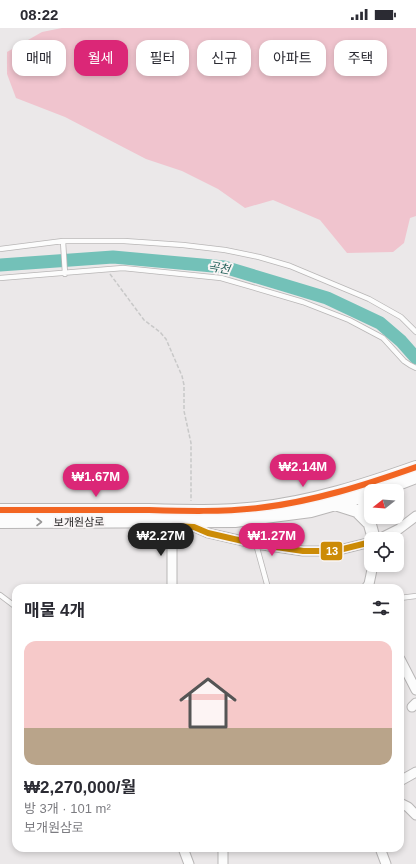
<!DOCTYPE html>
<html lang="ko">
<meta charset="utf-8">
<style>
body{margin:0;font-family:Helvetica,"Noto Sans KR",sans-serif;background:#f2f2f3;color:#2b2b33;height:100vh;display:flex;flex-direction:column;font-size:15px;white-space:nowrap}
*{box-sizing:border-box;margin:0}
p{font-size:13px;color:#7c7c81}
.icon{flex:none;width:22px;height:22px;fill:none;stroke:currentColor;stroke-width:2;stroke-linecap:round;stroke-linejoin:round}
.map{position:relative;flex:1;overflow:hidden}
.side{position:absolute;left:12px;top:556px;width:392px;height:268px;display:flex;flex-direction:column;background:#fff;border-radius:12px;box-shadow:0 2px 6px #0003}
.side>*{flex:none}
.banner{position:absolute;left:12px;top:12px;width:392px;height:36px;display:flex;gap:8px}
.needle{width:26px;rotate:253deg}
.controls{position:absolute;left:364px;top:456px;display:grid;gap:8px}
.controls a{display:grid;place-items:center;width:40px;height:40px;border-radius:8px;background:#fff;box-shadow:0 2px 6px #0003;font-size:20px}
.price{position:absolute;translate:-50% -34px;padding:0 9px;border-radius:14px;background:#db2777;color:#fff;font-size:13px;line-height:26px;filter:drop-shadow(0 1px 2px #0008)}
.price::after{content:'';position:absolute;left:50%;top:24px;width:12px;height:9px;margin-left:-6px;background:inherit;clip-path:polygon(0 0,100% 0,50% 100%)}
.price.current{background:#222;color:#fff}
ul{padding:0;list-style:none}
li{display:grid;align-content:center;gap:8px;height:212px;padding:0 12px}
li+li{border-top:1px solid #e1e1e2}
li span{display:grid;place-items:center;height:124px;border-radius:12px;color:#555}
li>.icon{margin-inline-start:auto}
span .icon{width:72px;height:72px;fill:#fffc;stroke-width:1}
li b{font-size:17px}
h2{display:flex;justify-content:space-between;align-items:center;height:48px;padding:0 12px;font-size:17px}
.tag{padding:0 14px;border-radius:12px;background:#fff;box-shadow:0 2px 6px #0003;font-size:14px;line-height:36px}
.tag.current{background:#db2777;color:#fff}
.status{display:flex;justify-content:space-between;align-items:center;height:28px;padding:0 20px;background:#fff;direction:ltr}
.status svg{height:11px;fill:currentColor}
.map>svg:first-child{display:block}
.green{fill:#f0c4ce}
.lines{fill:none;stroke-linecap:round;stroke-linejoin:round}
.river{stroke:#73c1b8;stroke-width:13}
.service-casing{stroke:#b8b6b6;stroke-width:6}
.minor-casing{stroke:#b8b6b6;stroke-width:11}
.secondary-casing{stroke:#b8b6b6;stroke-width:14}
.path{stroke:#c8c8c8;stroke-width:1.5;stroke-dasharray:4 2;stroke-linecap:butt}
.service{stroke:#fcfcfc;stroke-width:4.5}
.minor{stroke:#fcfcfc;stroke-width:9}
.secondary{stroke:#fcfcfc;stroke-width:12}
.bus-1-casing{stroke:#f9f5f5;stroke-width:9}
.bus-2-casing{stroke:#f9f5f5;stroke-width:9}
.bus-1{stroke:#f26522;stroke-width:6}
.bus-2{stroke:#cc8b06;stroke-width:6}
.oneway{stroke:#999898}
.labels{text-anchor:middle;stroke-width:4;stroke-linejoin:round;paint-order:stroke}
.street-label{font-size:11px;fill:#1f1d1e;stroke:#f9f5f5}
.water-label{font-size:12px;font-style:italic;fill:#25615a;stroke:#f9f5f5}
.line-badge{stroke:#f9f5f5;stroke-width:1.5}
.badge-label{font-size:11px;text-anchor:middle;font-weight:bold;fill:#fff}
</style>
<div class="status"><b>08:22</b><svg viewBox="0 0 49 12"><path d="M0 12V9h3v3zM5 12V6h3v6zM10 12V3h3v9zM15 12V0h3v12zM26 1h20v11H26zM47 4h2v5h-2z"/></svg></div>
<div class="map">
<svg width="416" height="836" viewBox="0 0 416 836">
<rect width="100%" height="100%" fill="#ebe8e9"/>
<!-- green -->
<path class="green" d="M62,0H416V188L410,190L404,215L393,224L347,225L320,192L273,172L245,180L218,161L182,143L146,131L65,89L16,70L7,46V24L42,4Z"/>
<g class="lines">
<!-- river -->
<path class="river" d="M0,237L113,229L224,239L327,270L380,295L401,313L416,330"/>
<defs>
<path id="service" d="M63,213L65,246
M0,221L63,213H124L183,217L225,222L259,229L290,238L369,271L401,289L416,304
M0,250L123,240L221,250L303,274L349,292L383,310L404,333L410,337L416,340
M256,516L268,560
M0,567L16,579
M400,570L416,568"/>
<path id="minor" d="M183,498L194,499L208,505L256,516L303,523H335L371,514
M379,511L399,501L416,488
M172,560V493
M366,560L369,556L373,537
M400,631L416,662
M412,679L416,675
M400,753L416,744
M400,775L408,779L416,787
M183,820L189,836
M380,820L386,836
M223,836V820"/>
<path id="secondary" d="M360,461L374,511
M380,463L416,449
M335,476L357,483L368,494
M0,482C50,482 99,482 149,482C185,483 222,484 258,480C312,474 365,457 416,439
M0,494L235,493L311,483L371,466"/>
</defs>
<!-- service casing -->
<use href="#service" class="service-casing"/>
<!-- minor casing -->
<use href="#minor" class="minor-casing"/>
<!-- secondary casing -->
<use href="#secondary" class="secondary-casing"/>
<!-- path -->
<path class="path" d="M110,246L144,292L160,304L166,311L182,348L184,357V383L191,415V473"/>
<!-- service -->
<use href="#service" class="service"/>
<!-- minor -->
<use href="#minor" class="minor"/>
<!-- secondary -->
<use href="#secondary" class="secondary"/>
<defs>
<path id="bus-1" d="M0,482C50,482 99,482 149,482C185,483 222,484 258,480C312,474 365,457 416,439"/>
<path id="bus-2" d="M174,498L194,499L208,505L256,516L303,523H335L371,514"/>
</defs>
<!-- bus-1 casing -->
<use href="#bus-1" class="bus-1-casing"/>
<!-- bus-2 casing -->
<use href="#bus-2" class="bus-2-casing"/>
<!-- bus-1 -->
<use href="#bus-1" class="bus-1"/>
<!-- bus-2 -->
<use href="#bus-2" class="bus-2"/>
</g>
<!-- one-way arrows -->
<defs><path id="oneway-chevron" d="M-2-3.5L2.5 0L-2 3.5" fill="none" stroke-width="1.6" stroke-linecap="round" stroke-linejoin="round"/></defs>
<use class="oneway" href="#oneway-chevron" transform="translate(39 494)"/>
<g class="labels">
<!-- street labels -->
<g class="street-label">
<text transform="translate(79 494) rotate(-1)" y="4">보개원삼로</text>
</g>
<!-- water labels -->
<g class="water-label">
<text transform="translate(219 240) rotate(10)" y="4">곡천</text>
</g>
</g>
<rect class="line-badge" x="320" y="513" width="23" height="20" rx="4" fill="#cc8b06"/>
<g class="badge-label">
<text x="332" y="527">13</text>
</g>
</svg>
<div class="controls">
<a><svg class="needle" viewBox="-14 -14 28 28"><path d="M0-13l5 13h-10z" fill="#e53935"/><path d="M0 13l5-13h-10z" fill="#7c7c81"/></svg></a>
<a><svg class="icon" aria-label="locate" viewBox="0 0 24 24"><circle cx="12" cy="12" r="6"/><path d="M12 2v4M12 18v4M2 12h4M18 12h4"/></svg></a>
</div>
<b class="price" style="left:303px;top:460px">₩2.14M</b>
<b class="price" style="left:96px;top:470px">₩1.67M</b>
<b class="price current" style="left:161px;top:529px">₩2.27M</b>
<b class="price" style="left:272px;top:529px">₩1.27M</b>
<div class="banner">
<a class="tag">매매</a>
<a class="tag current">월세</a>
<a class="tag">필터</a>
<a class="tag">신규</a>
<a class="tag">아파트</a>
<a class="tag">주택</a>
</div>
<section class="side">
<h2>매물 4개<svg class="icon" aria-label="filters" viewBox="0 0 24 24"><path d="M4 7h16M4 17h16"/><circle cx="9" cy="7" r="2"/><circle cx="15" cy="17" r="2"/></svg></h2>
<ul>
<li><span style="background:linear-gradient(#f6c9c9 70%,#b9a48a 0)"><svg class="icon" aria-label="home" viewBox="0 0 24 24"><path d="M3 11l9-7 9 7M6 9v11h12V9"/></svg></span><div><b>₩2,270,000/월</b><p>방 3개 · 101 m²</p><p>보개원삼로</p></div></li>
</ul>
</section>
</div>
